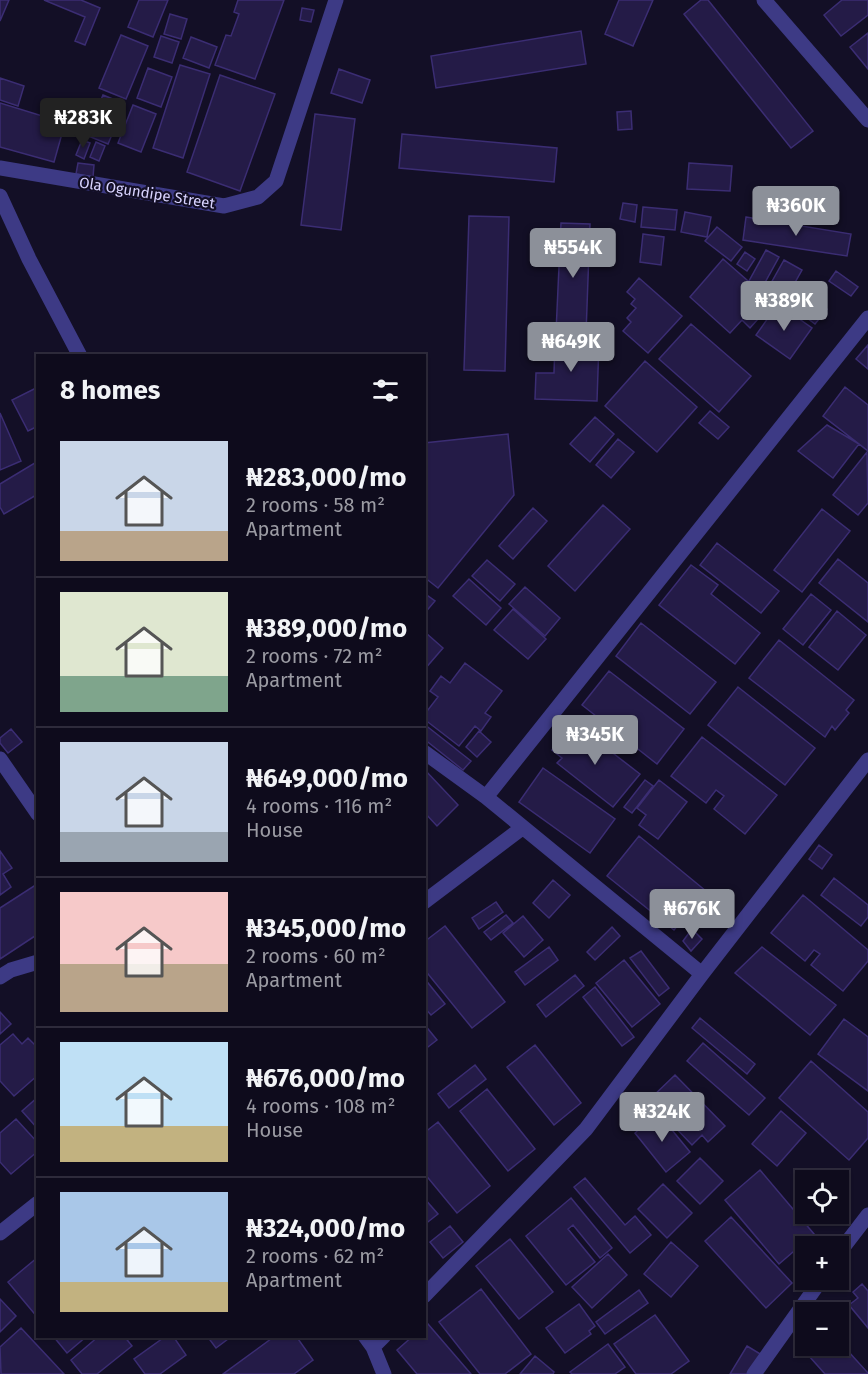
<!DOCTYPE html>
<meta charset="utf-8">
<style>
body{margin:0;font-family:"Fira Sans",sans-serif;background:#171425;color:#f1f3f6;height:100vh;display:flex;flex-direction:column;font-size:22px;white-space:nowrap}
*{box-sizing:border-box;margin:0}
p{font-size:20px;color:#9b9ba3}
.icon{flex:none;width:33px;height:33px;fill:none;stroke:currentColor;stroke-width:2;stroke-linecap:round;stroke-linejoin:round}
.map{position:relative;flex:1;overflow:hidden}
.sheet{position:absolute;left:36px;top:354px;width:390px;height:984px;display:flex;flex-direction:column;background:#0e0b1c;border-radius:0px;box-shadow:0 2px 4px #0004,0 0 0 2px #2e2b3b}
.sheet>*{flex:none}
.fabs{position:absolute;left:795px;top:1170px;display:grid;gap:12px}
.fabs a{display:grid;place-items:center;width:54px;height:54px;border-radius:0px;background:#0e0b1c;box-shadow:0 2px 4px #0004,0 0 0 2px #2e2b3b;font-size:30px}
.price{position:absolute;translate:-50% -51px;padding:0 14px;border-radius:6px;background:#8c9099;color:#fff;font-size:20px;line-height:39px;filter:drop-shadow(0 2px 3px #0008)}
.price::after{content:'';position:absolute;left:50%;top:36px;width:18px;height:14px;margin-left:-9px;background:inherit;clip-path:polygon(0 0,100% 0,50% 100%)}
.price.selected{background:#222;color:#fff}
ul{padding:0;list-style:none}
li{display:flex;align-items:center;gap:18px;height:150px;padding:0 24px}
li+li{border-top:2px solid #2e2b3b}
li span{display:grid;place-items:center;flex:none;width:168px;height:120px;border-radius:0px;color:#555}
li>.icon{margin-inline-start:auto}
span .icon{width:72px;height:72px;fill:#fffc;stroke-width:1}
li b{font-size:26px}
h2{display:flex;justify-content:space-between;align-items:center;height:72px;padding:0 24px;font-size:26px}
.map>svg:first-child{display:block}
.building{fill:#241b47;stroke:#3b2d73;stroke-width:1.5}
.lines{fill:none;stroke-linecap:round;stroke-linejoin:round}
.minor{stroke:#3d3a85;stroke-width:15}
.labels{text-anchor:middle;stroke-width:4.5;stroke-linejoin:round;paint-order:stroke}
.street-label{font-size:15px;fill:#d9d4ff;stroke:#130f26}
</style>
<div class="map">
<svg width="868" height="1374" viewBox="0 0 868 1374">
<rect width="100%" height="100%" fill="#130f26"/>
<!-- building -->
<path class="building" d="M0,0H9L0,21Z
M44,0H81L100,8L85,45L75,41L85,17Z
M139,0H168L153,37L128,27Z
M238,0H284L255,79L215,65L226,35L231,36L239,14L234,12Z
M619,0H653L633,46L605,34Z
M701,0H708L813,131L791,148L684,14Z
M842,0H868V15L841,36L824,15Z
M302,8L314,10L311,22L300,20Z
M170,14L187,19L181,39L164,34Z
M581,31L586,64L436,88L431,56Z
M868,33V69L850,47Z
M121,35L148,46L126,99L99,88Z
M161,36L179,42L172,63L154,57Z
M191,37L217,47L209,68L183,58Z
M180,65L210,74L183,158L153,148Z
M148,68L172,77L161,107L137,98Z
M339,69L370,80L362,103L331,93Z
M220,75L275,94L240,191L187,172Z
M0,78L24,86L18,106L0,100Z
M103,95L125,104L108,144L86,135Z
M0,103L65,123L54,162L0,147Z
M133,105L156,114L141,152L118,143Z
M631,111L632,129L618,130L617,112Z
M315,114L355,119L341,230L301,225Z
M402,134L557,148L554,182L399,168Z
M82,140L90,143L84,159L76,155Z
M96,142L105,146L99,161L90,157Z
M78,163L94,165L93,177L76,174Z
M689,163L732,166L730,191L687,189Z
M623,203L637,205L635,222L620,219Z
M643,207L677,210L675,230L641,227Z
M685,212L711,217L707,237L681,232Z
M469,216L509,217L505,371L464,370Z
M746,217L851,234L847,256L743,240Z
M561,223L590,224L586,334L556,332Z
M717,227L742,247L731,261L705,241Z
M643,234L664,237L661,265L640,262Z
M766,250L779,257L762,288L749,281Z
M745,252L755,259L747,271L737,264Z
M723,259L764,295L760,300L768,308L750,328L742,320L730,333L690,297Z
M784,260L802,270L784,302L766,292Z
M836,271L858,287L851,296L829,281Z
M639,278L682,316L648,353L623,331L631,322L627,318L636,308L631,304L635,299L627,292Z
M802,289L827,309L815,324L790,305Z
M778,304L812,328L790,359L756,335Z
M691,324L751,376L719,412L659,359Z
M555,341L599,342L597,401L535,399L536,373H554Z
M868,345V369L856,359Z
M645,361L697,407L657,452L605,406Z
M38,387V426L28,431L12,400Z
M845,387L868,405V451L823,416Z
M710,411L729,427L718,439L699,423Z
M0,413L21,461L0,470Z
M595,417L614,434L590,462L570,444Z
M827,425L859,444L833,478L798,451Z
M508,434L514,495L438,588L424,577V443Z
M618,439L634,452L611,478L596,465Z
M867,452L868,503L858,515L833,495Z
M38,461V494L4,514L0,507V484Z
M603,505L630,529L575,591L548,566Z
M533,508L547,521L513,559L499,546Z
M822,509L850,531L802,592L774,570Z
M717,543L779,591L761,613L700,565Z
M838,559L868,583V622L819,583Z
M487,560L515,584L500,601L472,576Z
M691,565L718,585L711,594L760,633L735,664L659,605Z
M469,579L501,608L486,625L453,596Z
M525,587L560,618L545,636L509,604Z
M424,593L435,601L424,614Z
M811,594L831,610L803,645L783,629Z
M513,609L546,639L528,659L494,630Z
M837,611L866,635L838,670L809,647Z
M641,623L716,682L690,714L616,656Z
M426,633L443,648L424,670V635Z
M779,640L854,700L846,710L849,713L835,730L832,726L825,737L749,678Z
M465,663L502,691L485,713L491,717L481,731L475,726L459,746L424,719V715L438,697L430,691L441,676L450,683Z
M609,671L684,729L657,764L582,705Z
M738,687L815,748L785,785L708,725Z
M424,724L471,761L463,770L424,739Z
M11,729L22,742L8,753L0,743V738Z
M568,729L578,737L583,730L640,774L613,807L557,763L562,758L552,750Z
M479,731L491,742L477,757L466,747Z
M702,737L777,795L745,834L714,809L724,796L716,790L706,803L671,776Z
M543,768L615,819L590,853L519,802Z
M424,769L458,805L437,826L424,812Z
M645,780L653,786L632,813L624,807Z
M659,780L687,802L658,839L639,825L646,815L637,808Z
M639,836L706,891L674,930L607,876Z
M819,845L832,855L822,869L809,859Z
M0,851L12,868L3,874L11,887L0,895Z
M834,878L868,905V917L861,926L821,895Z
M553,880L570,895L549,918L533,903Z
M34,886L38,891V934L0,959V908Z
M803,895L868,950V961L843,991L811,965L820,954L814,950L805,961L771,933Z
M496,902L503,912L479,929L472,918Z
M506,915L513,923L491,940L484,932Z
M523,916L543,940L524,957L503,933Z
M445,926L505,1002L472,1028L424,969V942Z
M612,927L620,936L595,960L587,952Z
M692,929L702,939L691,951L683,941Z
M549,947L558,960L525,985L515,972Z
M762,947L836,1005L810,1035L735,973Z
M641,951L669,988L659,996L630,958Z
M624,960L660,1004L632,1027L596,983Z
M575,975L584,986L546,1017L537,1005Z
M424,978L445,1004L431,1015L424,1007Z
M595,987L634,1037L622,1046L583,997Z
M0,1012L11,1024L0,1034Z
M700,1018L755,1064L747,1074L692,1028Z
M844,1019L868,1037V1091L818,1054Z
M424,1024L437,1040L424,1050Z
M13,1034L22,1044L28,1038L38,1048V1075L14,1096L0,1081V1045Z
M703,1043L765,1098L749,1115L687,1061Z
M535,1045L581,1103L554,1125L507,1067Z
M811,1061L868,1112V1138L849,1160L779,1098Z
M475,1065L486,1079L449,1108L438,1094Z
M675,1075L725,1126L708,1142L702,1135L692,1145L649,1100Z
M487,1089L535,1149L508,1171L460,1111Z
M38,1097V1129L22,1111Z
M781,1111L806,1133L777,1166L752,1144Z
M658,1113L690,1152L666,1172L635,1133Z
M16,1119L38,1143V1151L11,1174L0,1162V1133Z
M438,1122L490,1186L457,1213L424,1173V1133Z
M700,1158L723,1181L700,1204L677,1181Z
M760,1170L814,1234L779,1264L725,1200Z
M585,1178L625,1225L635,1216L651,1235L630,1253L574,1187Z
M663,1184L692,1213L667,1238L638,1209Z
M424,1198L438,1214L424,1225Z
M571,1198L612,1248L600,1258L573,1225L568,1229L595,1262L566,1285L526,1236Z
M731,1217L792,1283L766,1308L705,1241Z
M450,1226L463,1242L443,1258L430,1242Z
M510,1239L553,1292L519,1319L476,1266Z
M671,1242L698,1266L671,1297L644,1274Z
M608,1254L627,1275L592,1308L572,1287Z
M38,1257V1318L8,1282Z
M862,1284L868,1291V1328L849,1305L858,1298L853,1292Z
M481,1289L531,1354L505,1374H480L439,1322Z
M639,1290L648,1303L605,1334L596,1322Z
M0,1299L16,1316L0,1332Z
M579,1304L595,1326L589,1331L591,1334L565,1353L546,1328Z
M655,1315L689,1361L671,1374H636L614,1344Z
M428,1324L471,1374H417L397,1350L413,1336H424V1327Z
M21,1328L64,1374H1L0,1347Z
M53,1336H87L67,1353Z
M99,1336H124L132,1346L97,1374H82L71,1360Z
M166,1336H173L186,1355L160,1374H145L134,1359Z
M207,1336H232L216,1348Z
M275,1336H296L313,1360L294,1374H223Z
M838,1340L868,1373V1374H825L809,1356L821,1346H838Z
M608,1344L625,1367L615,1374H572L570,1372Z
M747,1346L762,1355L750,1374H730Z
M535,1356L554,1372L553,1374H520Z"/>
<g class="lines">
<!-- minor -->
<path class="minor" d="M764,0L868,120
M0,168L224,206L258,197L276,181L336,0
M0,196L29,259L80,356
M424,752L486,797L702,974
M0,759L38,814
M486,797L868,318
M424,902L522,828
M0,977L11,970L38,962
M0,1233L38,1203
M838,1254L868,1215
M424,1296L586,1129L702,974L868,760
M365,1336L373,1347L384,1374
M373,1347L384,1336
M754,1374L821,1280"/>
</g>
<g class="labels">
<!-- street labels -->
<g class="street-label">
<text transform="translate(147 193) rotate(9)" y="5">Ola Ogundipe Street</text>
</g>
</g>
</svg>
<div class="fabs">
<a><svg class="icon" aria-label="locate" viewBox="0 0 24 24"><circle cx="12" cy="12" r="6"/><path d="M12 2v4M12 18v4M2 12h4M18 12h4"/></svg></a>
<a>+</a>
<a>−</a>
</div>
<b class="price selected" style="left:83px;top:149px">₦283K</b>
<b class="price" style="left:796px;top:237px">₦360K</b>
<b class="price" style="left:573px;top:279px">₦554K</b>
<b class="price" style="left:784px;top:332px">₦389K</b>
<b class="price" style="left:571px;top:373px">₦649K</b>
<b class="price" style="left:595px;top:766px">₦345K</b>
<b class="price" style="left:692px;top:940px">₦676K</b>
<b class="price" style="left:662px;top:1143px">₦324K</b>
<section class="sheet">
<h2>8 homes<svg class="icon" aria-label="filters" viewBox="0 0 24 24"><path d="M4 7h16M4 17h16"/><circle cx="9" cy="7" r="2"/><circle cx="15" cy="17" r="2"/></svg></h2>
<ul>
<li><span style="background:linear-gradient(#c9d6e8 75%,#b9a48a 0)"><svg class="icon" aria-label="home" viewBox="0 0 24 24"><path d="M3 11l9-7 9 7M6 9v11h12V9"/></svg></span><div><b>₦283,000/mo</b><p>2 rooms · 58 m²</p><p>Apartment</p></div></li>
<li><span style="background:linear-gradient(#dfe7d0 70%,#7fa58c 0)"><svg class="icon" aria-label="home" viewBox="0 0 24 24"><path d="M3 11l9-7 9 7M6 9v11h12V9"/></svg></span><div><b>₦389,000/mo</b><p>2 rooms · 72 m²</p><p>Apartment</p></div></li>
<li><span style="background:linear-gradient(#c9d6e8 75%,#9aa5b1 0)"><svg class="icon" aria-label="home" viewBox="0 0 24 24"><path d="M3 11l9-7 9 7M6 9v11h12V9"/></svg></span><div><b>₦649,000/mo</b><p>4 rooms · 116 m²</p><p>House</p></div></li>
<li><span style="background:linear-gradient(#f6c9c9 60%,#b9a48a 0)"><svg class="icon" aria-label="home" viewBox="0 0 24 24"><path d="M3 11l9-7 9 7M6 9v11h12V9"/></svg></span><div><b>₦345,000/mo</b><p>2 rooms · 60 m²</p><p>Apartment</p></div></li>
<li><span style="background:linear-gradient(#bfe0f5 70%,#c2b280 0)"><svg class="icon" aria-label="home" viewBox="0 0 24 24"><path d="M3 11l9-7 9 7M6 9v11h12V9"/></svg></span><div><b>₦676,000/mo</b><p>4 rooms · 108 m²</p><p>House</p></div></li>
<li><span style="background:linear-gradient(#a9c7e8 75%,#c2b280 0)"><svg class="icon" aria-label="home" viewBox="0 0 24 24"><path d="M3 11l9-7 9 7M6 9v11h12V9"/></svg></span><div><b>₦324,000/mo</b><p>2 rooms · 62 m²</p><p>Apartment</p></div></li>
</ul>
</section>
</div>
